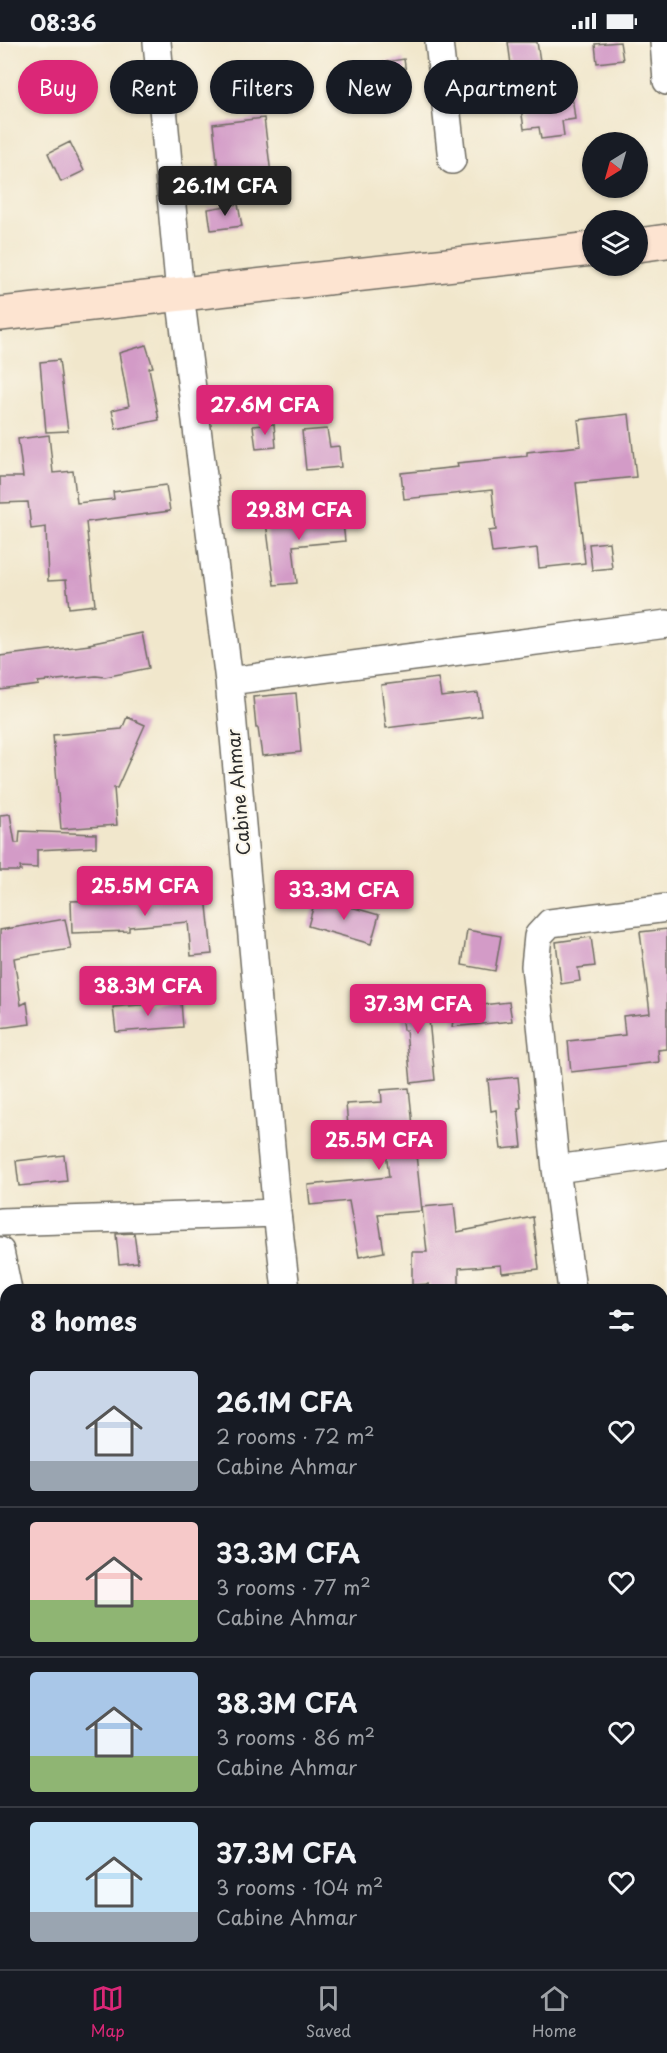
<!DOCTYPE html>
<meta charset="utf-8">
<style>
body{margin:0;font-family:"Playpen Sans",sans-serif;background:#242831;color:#f1f3f6;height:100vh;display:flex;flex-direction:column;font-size:22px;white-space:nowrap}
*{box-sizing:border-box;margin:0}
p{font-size:20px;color:#9ea1a6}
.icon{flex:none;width:33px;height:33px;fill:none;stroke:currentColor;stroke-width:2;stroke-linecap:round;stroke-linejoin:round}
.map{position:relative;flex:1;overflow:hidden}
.drawer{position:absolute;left:0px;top:1242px;width:668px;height:686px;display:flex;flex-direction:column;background:#171b24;border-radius:18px 18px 0 0;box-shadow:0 2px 4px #0004}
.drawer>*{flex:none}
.top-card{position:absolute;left:18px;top:18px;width:632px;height:54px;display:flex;gap:12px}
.needle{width:39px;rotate:217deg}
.tools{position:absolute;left:582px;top:90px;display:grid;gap:12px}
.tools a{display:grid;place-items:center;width:66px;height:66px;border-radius:50%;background:#171b24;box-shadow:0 2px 4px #0004;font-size:30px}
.price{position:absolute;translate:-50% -51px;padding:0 14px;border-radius:6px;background:#db2777;color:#fff;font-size:20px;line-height:39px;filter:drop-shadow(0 2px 3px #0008)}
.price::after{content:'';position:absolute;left:50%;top:36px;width:18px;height:14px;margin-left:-9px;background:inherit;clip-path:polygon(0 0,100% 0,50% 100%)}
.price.active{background:#222;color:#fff}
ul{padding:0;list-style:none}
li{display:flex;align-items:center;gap:18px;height:150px;padding:0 30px}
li+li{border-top:2px solid #363941}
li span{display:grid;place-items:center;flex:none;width:168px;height:120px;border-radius:6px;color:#555}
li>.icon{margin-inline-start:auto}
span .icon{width:72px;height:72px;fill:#fffc;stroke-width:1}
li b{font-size:26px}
h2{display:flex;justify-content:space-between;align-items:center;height:72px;padding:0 30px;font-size:26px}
.pill{padding:0 21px;border-radius:27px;background:#171b24;box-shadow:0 2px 4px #0004;font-size:21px;line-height:54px}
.pill.active{background:#db2777;color:#fff}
.status{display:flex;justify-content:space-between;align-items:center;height:42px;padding:0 30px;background:#171b24;direction:ltr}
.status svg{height:16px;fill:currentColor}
.tabs{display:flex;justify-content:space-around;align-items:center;height:84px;border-top:2px solid #363941;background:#171b24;font-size:16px;color:#9ea1a6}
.tabs a{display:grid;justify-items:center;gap:3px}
.tabs .active{color:#db2777}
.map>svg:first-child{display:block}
.building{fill:#d39bc7}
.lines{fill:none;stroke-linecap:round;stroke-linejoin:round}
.street-casing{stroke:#706d63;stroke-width:30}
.secondary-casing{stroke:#706d63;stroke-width:36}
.street{stroke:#fff;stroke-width:27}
.secondary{stroke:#fde4d1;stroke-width:33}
.labels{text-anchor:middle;stroke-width:4.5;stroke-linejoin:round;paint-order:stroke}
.street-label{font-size:18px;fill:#2b2b2b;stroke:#fbf7ec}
</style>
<div class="status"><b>08:36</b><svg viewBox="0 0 49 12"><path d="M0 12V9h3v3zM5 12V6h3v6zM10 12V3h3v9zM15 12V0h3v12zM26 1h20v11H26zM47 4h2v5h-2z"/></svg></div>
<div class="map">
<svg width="667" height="1927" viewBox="0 0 667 1927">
<rect width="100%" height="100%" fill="#fbf7ec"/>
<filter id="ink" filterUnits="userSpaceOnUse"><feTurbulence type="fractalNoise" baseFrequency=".0167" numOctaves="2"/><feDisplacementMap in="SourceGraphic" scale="12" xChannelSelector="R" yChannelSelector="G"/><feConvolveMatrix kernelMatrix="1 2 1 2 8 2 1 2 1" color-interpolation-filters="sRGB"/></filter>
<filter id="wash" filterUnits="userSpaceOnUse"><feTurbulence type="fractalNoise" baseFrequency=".008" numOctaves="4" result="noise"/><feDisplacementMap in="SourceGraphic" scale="24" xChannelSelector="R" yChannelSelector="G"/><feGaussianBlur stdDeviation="1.35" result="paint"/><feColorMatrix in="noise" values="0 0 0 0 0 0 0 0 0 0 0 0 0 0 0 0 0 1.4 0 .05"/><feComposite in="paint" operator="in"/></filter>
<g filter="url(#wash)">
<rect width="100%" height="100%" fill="#f1e7cc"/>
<g id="blocks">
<!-- building -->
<path class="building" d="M508,0H537L542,32L569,29L575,77L562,79L564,94L541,97L539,85L524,87L516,30H512Z
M620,0L623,18L597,21L595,2Z
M404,17L407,38L377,43L373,22Z
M264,76L272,140L220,146L213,82Z
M70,100L84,129L61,140L48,111Z
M238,162L242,184L211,188L208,167Z
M146,303L153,325L149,326L159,378L116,387L112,368L129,364L119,311Z
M59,318L68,389L46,390L40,320Z
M629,372L636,435L576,441L585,521L539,526L537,506L492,511L489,489L496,488L492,448L404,457L401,431L458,425L457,421L527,414V410L581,404L578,378Z
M274,382L276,405L256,407L253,384Z
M327,387L330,405L339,404L341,425L306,428L302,389Z
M49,393L53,431L73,429L77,461L114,457L113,450L166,443L170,469L86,480L95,563L69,566L66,538L48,539L46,485L31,487L28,460L0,461V435H23L18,397Z
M342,472L345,499L293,504L297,541L274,543L266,480Z
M609,500L612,526L592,528L589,502Z
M142,591L149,626L105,635L96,634L38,640L39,643L0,648V614L90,603L89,602Z
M438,636L441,655L478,651L481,674L386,686L381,643Z
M296,651L301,710L262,714L258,686H256L253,655Z
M127,675L145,683L117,746H114L117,783L61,787L53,693L122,687Z
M10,772L15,801H19L20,789L96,792V805L37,808V826L20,825L21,829H0V773Z
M206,854L212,912L191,914L188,880L129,885V889L72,891L71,859L128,857V860Z
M316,855L379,873L371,902L308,884Z
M65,877L71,907L14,916L21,963L27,960L30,982L0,986V888Z
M667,887V1007L658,1008L659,1020L571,1030L568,999L625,993L623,974L650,971L640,890Z
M467,888L501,894L495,929L462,923Z
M591,895L595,924L578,926L580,939L561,942L556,900Z
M426,947L435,1038L411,1041L406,988H403L399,950Z
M181,960L183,985L116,990L113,965Z
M509,960L512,979L452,985L455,966Z
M518,1035L521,1066H518L522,1105L501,1107L496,1068L491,1069L488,1038Z
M409,1046L422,1169L378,1172L384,1210L359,1215L349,1159L310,1163L308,1143L389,1135L383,1083L348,1084L346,1062L382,1060L381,1048Z
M64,1113L67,1139L19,1144L16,1119Z
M454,1162L457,1190L533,1175L539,1227L502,1231L501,1223L459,1226V1248H430L429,1242L412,1243V1210H427L422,1165Z
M134,1191L138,1220L119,1222L116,1192Z"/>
</g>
</g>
<g filter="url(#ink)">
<use href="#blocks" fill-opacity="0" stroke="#706d63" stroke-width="1.5"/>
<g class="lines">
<defs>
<path id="street" d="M157,0L180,252L229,639L277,1171L286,1248
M439,0L452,118
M664,0L667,39
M229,639L667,582
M556,1127L535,924L538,894L550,881L667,866
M0,1180L277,1171
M0,1209L8,1248
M572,1248L556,1127L667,1112
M662,1389H667
M0,1470L6,1469
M0,1738L6,1737
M0,1899L6,1898
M181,1922L182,1927
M349,1922V1927
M655,1922V1927
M372,1927L495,1922"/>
<path id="secondary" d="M638,203L667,199
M0,272L592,207"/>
</defs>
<!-- street casing -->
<use href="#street" class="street-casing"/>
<!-- secondary casing -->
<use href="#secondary" class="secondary-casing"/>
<!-- street -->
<use href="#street" class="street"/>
<!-- secondary -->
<use href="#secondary" class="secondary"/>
</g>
</g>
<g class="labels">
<!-- street labels -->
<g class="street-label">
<text transform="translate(239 750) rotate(-95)" y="6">Cabine Ahmar</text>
</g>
</g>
</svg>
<div class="tools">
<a><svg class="needle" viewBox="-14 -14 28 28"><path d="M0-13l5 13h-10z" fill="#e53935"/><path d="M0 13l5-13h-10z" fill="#9ea1a6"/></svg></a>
<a><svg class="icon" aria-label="layers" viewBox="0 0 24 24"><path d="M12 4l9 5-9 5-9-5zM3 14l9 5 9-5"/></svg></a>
</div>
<b class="price active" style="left:225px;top:175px">26.1M CFA</b>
<b class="price" style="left:265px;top:394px">27.6M CFA</b>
<b class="price" style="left:299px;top:499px">29.8M CFA</b>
<b class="price" style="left:145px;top:875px">25.5M CFA</b>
<b class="price" style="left:344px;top:879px">33.3M CFA</b>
<b class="price" style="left:148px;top:975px">38.3M CFA</b>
<b class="price" style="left:418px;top:993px">37.3M CFA</b>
<b class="price" style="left:379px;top:1129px">25.5M CFA</b>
<div class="top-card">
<a class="pill active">Buy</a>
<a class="pill">Rent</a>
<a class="pill">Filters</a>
<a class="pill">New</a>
<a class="pill">Apartment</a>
</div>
<section class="drawer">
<h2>8 homes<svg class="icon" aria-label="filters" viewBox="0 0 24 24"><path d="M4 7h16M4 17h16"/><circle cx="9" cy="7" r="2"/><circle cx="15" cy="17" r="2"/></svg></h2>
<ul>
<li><span style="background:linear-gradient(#c9d6e8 75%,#9aa5b1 0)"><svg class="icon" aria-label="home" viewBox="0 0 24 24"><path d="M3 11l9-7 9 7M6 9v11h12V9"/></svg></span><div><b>26.1M CFA</b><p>2 rooms · 72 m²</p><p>Cabine Ahmar</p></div><svg class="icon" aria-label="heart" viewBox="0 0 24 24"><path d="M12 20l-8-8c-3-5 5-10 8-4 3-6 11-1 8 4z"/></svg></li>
<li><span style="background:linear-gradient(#f6c9c9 65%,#8fb573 0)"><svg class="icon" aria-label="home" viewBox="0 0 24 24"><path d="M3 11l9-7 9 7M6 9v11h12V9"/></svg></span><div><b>33.3M CFA</b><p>3 rooms · 77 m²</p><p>Cabine Ahmar</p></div><svg class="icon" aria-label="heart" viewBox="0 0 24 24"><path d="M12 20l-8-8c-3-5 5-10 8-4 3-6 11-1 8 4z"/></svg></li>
<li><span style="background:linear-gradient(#a9c7e8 70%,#8fb573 0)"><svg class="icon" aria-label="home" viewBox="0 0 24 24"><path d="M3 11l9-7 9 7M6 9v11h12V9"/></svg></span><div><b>38.3M CFA</b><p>3 rooms · 86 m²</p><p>Cabine Ahmar</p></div><svg class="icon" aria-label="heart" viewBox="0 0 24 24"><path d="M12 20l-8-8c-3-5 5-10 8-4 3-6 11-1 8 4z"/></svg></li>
<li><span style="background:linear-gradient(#bfe0f5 75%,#9aa5b1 0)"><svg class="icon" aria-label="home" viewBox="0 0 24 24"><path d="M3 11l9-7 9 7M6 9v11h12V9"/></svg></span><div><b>37.3M CFA</b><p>3 rooms · 104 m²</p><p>Cabine Ahmar</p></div><svg class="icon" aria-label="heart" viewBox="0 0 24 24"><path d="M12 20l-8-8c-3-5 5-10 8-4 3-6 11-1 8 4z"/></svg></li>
</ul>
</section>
</div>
<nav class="tabs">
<a class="active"><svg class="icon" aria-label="map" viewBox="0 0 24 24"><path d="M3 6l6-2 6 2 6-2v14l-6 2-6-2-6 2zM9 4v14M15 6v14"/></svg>Map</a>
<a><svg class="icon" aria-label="saved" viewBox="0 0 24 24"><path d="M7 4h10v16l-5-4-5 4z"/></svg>Saved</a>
<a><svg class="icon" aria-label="home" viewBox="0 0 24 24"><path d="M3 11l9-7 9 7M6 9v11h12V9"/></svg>Home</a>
</nav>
